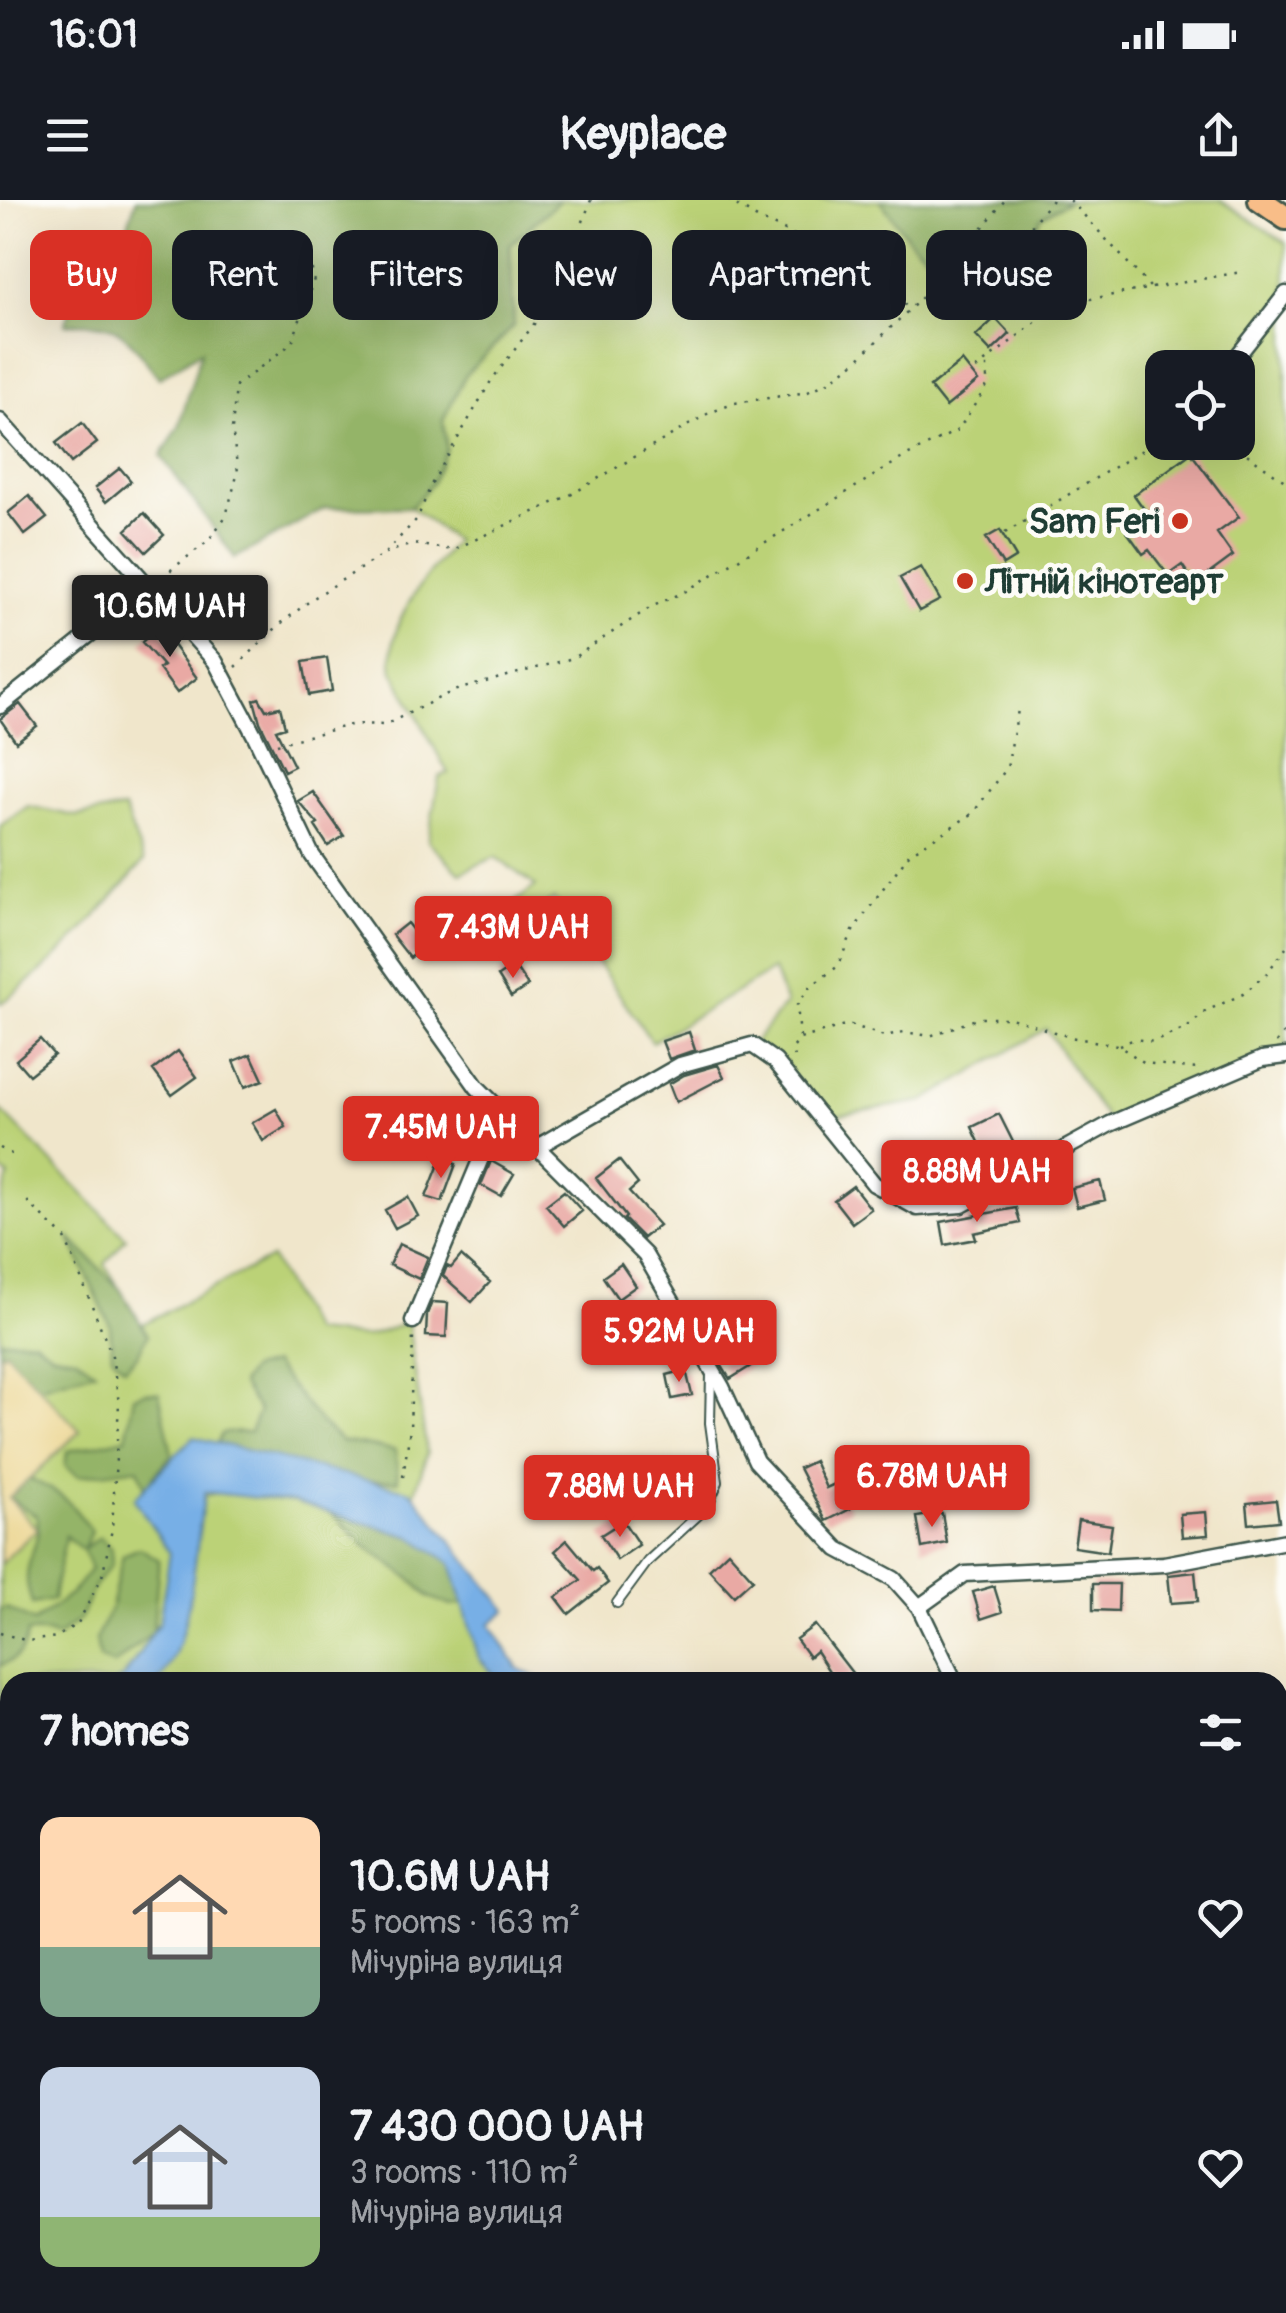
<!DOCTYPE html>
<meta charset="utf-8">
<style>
body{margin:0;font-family:Pangolin,sans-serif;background:#242831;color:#f1f3f6;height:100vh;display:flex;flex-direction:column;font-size:38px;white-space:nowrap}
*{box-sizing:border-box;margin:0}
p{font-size:32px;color:#9ea1a6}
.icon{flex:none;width:55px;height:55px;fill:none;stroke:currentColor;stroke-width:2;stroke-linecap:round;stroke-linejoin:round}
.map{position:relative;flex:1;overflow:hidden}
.side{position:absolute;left:0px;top:1472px;width:1288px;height:642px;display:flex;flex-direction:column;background:#171b24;border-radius:30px 30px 0 0;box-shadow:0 10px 40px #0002}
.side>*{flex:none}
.hud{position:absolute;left:30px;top:30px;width:1228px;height:90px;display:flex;gap:20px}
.tools{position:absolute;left:1145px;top:150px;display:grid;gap:20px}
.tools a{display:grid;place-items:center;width:110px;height:110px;border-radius:20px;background:#171b24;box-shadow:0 10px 40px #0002;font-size:50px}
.price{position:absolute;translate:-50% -85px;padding:0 22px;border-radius:10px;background:#d93025;color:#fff;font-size:32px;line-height:65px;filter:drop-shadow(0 2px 5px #0008)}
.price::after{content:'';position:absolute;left:50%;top:60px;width:30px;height:22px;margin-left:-15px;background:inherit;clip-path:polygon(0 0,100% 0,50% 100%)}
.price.active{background:#222;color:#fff}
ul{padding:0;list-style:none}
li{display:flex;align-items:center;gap:30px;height:250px;padding:0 40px}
li span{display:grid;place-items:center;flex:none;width:280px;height:200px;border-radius:20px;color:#555}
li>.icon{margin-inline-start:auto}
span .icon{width:120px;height:120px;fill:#fffc;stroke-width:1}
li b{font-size:42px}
h2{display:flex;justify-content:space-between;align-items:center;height:120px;padding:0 40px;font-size:42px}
.tag{padding:0 35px;border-radius:20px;background:#171b24;box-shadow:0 10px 40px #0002;font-size:35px;line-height:90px}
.tag.active{background:#d93025;color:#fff}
.status{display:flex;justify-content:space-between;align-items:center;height:70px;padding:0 50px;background:#171b24;direction:ltr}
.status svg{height:28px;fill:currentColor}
header{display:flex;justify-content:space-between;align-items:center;height:130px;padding:0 40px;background:#171b24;font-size:45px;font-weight:800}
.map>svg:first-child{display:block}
.green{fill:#bbd277;stroke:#6d8856;stroke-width:2.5;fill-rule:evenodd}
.forest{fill:#94b468;stroke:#5a784e;stroke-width:2.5}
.sand{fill:#eeda9e;stroke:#868c69;stroke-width:2.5}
.water{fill:#77afe6;stroke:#4b768d;stroke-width:2.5}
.building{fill:#e9a9a4}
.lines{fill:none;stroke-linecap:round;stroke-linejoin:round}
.lane-casing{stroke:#3e564b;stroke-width:12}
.street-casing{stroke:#3e564b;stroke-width:19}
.primary-casing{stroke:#3e564b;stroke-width:28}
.path{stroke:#3e564b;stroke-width:2.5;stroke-dasharray:2.5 8;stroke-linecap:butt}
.lane{stroke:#fff;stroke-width:8}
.street{stroke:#fff;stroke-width:14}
.primary{stroke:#f8bd88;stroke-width:22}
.poi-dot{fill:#c8321e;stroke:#fdfcf7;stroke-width:4}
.labels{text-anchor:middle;stroke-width:9;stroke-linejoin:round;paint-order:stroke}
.poi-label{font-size:35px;font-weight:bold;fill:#1f3d34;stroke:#fdfcf7;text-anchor:end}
</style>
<div class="status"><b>16:01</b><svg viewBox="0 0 49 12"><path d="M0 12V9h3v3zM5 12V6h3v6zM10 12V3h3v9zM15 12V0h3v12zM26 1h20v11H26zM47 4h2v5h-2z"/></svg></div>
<header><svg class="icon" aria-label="menu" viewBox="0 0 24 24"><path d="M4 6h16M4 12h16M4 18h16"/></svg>Keyplace<svg class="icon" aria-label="share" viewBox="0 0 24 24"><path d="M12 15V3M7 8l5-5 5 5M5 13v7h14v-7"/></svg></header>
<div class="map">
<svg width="1286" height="2113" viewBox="0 0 1286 2113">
<rect width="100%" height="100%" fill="#fdfcf7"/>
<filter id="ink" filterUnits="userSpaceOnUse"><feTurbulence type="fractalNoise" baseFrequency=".01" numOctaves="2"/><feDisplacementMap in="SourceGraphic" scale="20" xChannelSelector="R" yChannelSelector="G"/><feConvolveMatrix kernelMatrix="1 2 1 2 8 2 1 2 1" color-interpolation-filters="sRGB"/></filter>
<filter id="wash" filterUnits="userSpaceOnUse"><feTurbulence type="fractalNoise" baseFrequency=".0048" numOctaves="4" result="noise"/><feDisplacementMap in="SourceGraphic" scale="40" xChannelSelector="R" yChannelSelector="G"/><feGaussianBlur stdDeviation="2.25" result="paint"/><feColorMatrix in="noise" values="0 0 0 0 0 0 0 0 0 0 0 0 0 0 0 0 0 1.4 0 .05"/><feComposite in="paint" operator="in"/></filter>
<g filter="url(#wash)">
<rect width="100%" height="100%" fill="#f0e6cb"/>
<!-- green -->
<path class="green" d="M560,0H880L911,42L944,71L1003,0H1220L1286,43V856L1110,924L1046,829L923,901L821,918L752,845L786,804L773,770L652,842L554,699L507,735L490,720L536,686L495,657L460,673L428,641L439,577L448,573L393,471C385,422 426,376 455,341L411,307L432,283L443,220L466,174L514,126L510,44ZM1162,168H1238V242H1162Z
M28,606L75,616L124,609L144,661C100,712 55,765 0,804V626Z
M0,909L126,1038L105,1064L140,1125L271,1058L312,1132L365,1137L408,1123L427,1254L414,1295L192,1237L159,1423L124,1477L115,1482H10L0,1516V1364L37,1329L6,1301L80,1231L0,1155V1005L9,976L0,970Z
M216,1293L294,1302L331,1313L365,1346L411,1379L429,1397L465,1401L479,1458L501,1482H155L188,1399L204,1296Z
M10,1642V1920L0,1915V1646Z
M10,1989V2105H131L135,2113H0V1997Z
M146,2105H1120L1123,2113H151Z"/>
<!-- forest -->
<path class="forest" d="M136,0H560L510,44L514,126L466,174L443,220L447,249L432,283L411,307L325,308L235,358L161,256L179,227L201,151L159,178C125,136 124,119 65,124L77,93L118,56Z
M880,0H1069L1042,17L1023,51L961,83L911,42Z
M69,1037L120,1089L148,1135L137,1156L125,1168L112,1156L110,1125Z
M0,1140H34L51,1153L76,1157L95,1171L38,1187L9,1166L0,1168Z
M273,1164L321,1223L341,1241L395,1250L398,1281H361L215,1247L222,1233L250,1232L259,1211L241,1184L251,1169Z
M145,1192L159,1193L172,1254L145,1287L138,1268L79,1276L65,1266L67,1251L126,1238L134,1196Z
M29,1279C63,1292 71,1302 91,1331L84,1348L100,1337L111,1349L112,1364L95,1385L80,1419L57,1437L46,1433H27C23,1453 18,1459 0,1466V1411L6,1408L34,1422L71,1394L91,1369L83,1350L65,1336C63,1358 55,1377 53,1400L32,1404C30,1396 27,1387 27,1379C27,1354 42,1342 37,1316L9,1298L18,1284Z
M331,1313L412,1337L454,1363L463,1404L451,1406L429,1397L411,1379L368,1348Z
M140,1348L159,1360L153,1432L114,1465L99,1459L96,1439L111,1407L123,1355Z"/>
<!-- sand -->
<path class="sand" d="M5,1151L80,1231L9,1298L37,1329L0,1364V1155Z"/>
<!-- water -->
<path class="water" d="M193,1237L411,1291L507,1410L490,1424L518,1468L546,1482H501L479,1458L451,1363L412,1337L294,1302L205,1292C195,1340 193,1449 157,1482H115L124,1477L159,1423L170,1353L134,1299Z
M0,1516H10V1642L0,1646Z"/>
<g id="blocks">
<!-- building -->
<path class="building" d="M995,118L1010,134L991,152L976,136Z
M962,161L978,181L946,207L930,187Z
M82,223L97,243L71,263L56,243Z
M1191,253L1239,317L1217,333L1233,356L1195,384L1182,365L1168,375L1149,350L1143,354L1122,325L1144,309L1134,295Z
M120,268L131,281L106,302L95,288Z
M29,296L47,318L25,335L8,313Z
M144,313L164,335L146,352L126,330Z
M1000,330L1016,357L1003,365L986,338Z
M921,367L940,400L919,411L900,378Z
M159,426L197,478L177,493L159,469L163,466L142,442Z
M327,458L332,491L309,495L303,462Z
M259,498L266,510L280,507L285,527L276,530L294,566L284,571L260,522L254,500Z
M20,504L37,526L16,542L0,519Z
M313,592L344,636L328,646L315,626L318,624L298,601Z
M407,723L425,746L410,758L392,735Z
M514,765L528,786L511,797L498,776Z
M689,832L695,850L669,859L662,841Z
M40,839L54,855L29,875L16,860Z
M178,851L197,877L172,895L153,870Z
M251,854L263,880L245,887L234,861Z
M718,865L724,877L676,902L669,884L684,875Z
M451,900L469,925L444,944L425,919Z
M403,906L418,931L402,942L386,917Z
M276,909L286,927L263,941L252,923Z
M999,914L1014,944L986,957L972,927Z
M441,959L456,964L442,1002L426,997Z
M619,960L638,984L629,992L659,1025L643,1038L624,1019L626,1017L596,978Z
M491,961L514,974L501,996L481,985Z
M1100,981L1105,1000L1077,1007L1072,988Z
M853,986L871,1009L852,1023L834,1000Z
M564,991L582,1011L564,1026L546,1005Z
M408,997L418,1016L395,1028L385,1010Z
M1016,1008L1020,1023L974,1033L976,1039L945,1045L941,1022Z
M399,1044L428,1057L419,1079L389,1065Z
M461,1056L490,1082L472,1102L443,1076L447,1066L451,1068Z
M621,1064L636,1086L618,1099L603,1077Z
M432,1102L448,1103L446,1137L426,1136L427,1114Z
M734,1135L756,1163L730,1179L720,1163L733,1156L723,1144Z
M686,1170L692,1195L672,1199L667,1175Z
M814,1261L826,1288L837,1283L850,1309L826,1321L799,1268Z
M1276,1300L1279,1321L1249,1324L1247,1303Z
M1206,1312L1208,1335L1182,1337L1180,1314Z
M942,1313L947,1343L922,1348L917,1317Z
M1078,1320L1112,1325L1108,1352L1074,1347Z
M623,1321L639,1345L617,1360L601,1335Z
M567,1340L593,1371L597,1368L608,1383L569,1414L556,1397L581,1380L555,1351Z
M728,1351L753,1379L734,1396L709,1369Z
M1195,1372L1198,1401L1171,1403L1168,1375Z
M1093,1384H1119L1118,1411L1093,1410Z
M994,1386L1002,1412L981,1419L973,1392Z
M815,1425L853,1474L841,1482H836L816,1451L809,1457L796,1439Z"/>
</g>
</g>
<g filter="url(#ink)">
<use href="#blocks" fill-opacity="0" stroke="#3e564b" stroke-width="2.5"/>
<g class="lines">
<defs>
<path id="lane" d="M617,1403L648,1361L707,1307L718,1282L710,1223L711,1174"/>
<path id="street" d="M1228,168L1286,94
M0,221L215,461L255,536L312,655L477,887L645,1055L722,1187L756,1261L838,1349L894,1379L919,1407L955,1482
M0,506L149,387
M537,947L680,865L752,845L775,861L874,984L917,1008L962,1005L1110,924L1262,859L1286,856
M413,1121L484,951L507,919
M919,1407L965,1374L1164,1364L1286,1341
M1240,2105L1241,2113"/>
<path id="primary" d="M1260,0L1286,18"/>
</defs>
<!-- lane casing -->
<use href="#lane" class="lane-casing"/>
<!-- street casing -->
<use href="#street" class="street-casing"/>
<!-- primary casing -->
<use href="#primary" class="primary-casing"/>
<!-- path -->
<path class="path" d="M728,0L757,18L827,50L860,60L891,78L908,111
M1052,0L1032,24V80L1056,104
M1070,0L1150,87
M976,169L1057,105L1241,72
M1230,242L1286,282
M1005,333L1162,238
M385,353L413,344L453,350L572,294L709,213L735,203L808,192L828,182L855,162L939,81L1005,0
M162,377L208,341L226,316L238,272L232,229L236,186L292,143L314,79L306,44
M236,467L279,425L312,399L385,353L417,319L432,283L491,181L556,95L591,0
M277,544L354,524L385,525L453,491L573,458L651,407L686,391L901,259L958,230L987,186V160
M800,837L797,805L810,787L837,767L854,729L909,654L972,614L1007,568L1018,510
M1276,843L1286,830
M1119,845L1135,839L1154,842L1188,827L1206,811L1243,794L1266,774L1286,748
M794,857L793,848L800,839L848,824L884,836L904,832L930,836L979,818H1011L1070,837L1117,845L1145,863L1198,869
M0,948L17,957
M403,1277L410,1229L413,1137
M0,1433L28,1441L57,1437L78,1423L102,1377L112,1329L119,1203L112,1156L65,1038L24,998
M0,1816L10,1831
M311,2105L327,2113"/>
<!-- lane -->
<use href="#lane" class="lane"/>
<!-- street -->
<use href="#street" class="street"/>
<!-- primary -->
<use href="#primary" class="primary"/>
</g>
</g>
<!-- markers -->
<g class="poi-dot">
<circle cx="1180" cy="321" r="10"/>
<circle cx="965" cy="381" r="10"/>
</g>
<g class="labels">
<!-- poi labels -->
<g class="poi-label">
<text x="1160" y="333">Sam Feri</text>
<text x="985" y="393" text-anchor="start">Літній кінотеарт</text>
</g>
</g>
</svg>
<div class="tools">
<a><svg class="icon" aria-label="locate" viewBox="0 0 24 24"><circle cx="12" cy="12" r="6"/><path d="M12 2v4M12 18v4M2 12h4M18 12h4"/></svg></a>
</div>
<b class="price active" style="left:170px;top:460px">10.6M UAH</b>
<b class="price" style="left:513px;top:781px">7.43M UAH</b>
<b class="price" style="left:441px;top:981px">7.45M UAH</b>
<b class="price" style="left:977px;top:1025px">8.88M UAH</b>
<b class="price" style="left:679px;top:1185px">5.92M UAH</b>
<b class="price" style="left:932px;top:1330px">6.78M UAH</b>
<b class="price" style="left:620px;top:1340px">7.88M UAH</b>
<div class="hud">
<a class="tag active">Buy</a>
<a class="tag">Rent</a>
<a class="tag">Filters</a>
<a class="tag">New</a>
<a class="tag">Apartment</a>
<a class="tag">House</a>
</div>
<section class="side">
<h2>7 homes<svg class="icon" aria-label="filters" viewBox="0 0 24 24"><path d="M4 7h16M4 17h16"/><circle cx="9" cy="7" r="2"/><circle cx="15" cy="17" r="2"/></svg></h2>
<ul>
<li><span style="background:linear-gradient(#ffd9b3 65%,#7fa58c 0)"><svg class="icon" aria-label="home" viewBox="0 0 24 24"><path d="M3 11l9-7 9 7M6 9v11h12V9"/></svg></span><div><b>10.6M UAH</b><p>5 rooms · 163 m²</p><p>Мічуріна вулиця</p></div><svg class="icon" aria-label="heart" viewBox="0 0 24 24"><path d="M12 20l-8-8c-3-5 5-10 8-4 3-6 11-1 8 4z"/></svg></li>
<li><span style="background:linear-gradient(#c9d6e8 75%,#8fb573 0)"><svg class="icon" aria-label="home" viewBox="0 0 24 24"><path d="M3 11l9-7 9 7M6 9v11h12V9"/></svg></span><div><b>7 430 000 UAH</b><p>3 rooms · 110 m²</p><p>Мічуріна вулиця</p></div><svg class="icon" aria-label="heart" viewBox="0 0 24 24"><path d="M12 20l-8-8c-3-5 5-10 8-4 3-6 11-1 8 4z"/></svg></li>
</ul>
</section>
</div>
